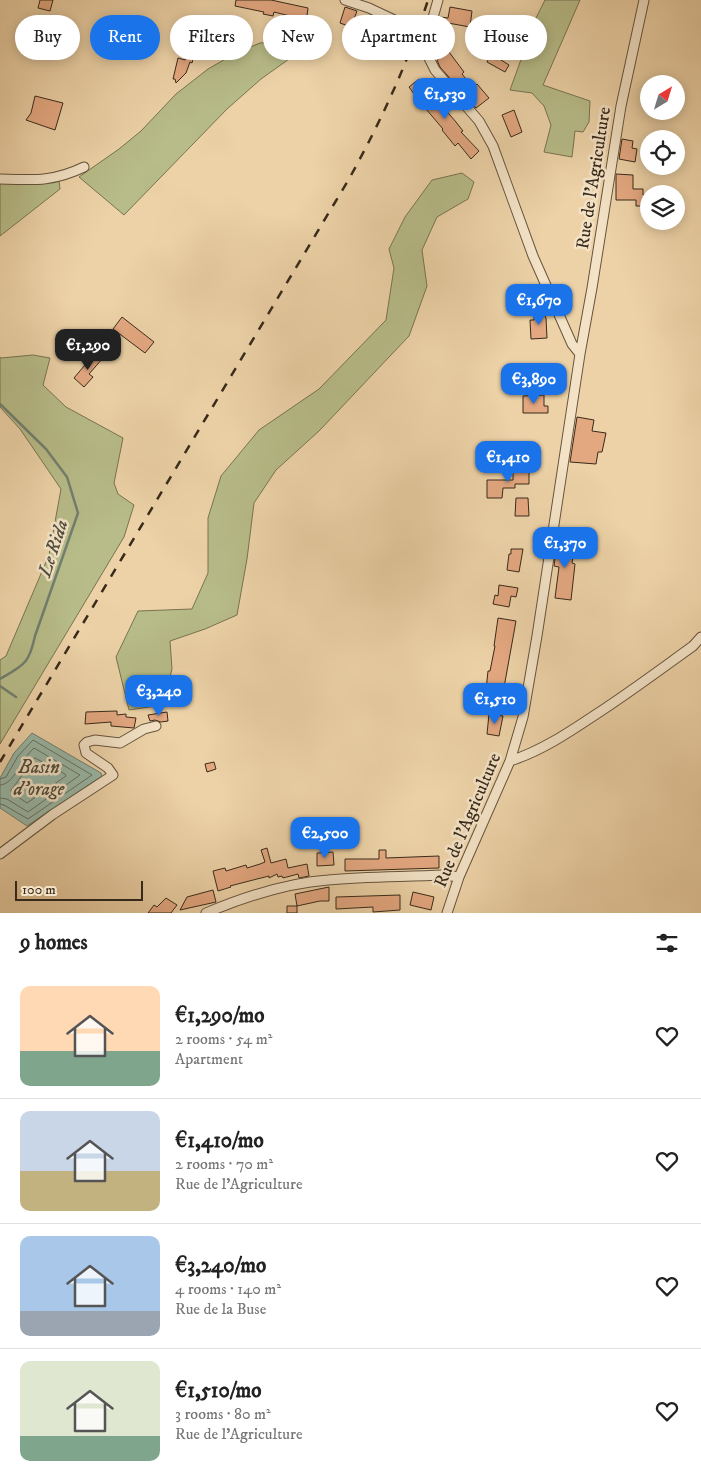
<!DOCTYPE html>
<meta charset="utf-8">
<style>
body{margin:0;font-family:"IM FELL DW Pica",serif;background:#f2f2f2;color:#222;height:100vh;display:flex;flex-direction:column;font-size:19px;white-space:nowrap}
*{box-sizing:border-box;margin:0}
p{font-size:16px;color:#767676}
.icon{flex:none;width:28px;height:28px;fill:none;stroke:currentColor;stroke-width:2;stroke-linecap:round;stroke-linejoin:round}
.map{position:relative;height:913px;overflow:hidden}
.panel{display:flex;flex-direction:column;background:#fff;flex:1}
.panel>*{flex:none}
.top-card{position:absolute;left:15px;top:15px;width:671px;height:45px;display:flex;gap:10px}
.needle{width:32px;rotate:38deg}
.buttons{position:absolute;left:640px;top:75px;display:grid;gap:10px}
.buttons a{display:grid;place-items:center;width:45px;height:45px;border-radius:50%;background:#fff;box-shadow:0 2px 12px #0003;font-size:25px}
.scale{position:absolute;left:15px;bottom:12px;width:128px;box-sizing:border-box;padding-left:5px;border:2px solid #382a1b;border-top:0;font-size:14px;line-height:18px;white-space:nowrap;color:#382a1b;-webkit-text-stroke:4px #f3e2c6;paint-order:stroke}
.price{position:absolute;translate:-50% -42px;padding:0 11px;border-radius:10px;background:#1a73e8;color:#fff;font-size:16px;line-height:32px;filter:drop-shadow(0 1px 2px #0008)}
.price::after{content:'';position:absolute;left:50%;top:30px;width:15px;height:11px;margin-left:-8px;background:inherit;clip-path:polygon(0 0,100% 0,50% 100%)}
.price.current{background:#222;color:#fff}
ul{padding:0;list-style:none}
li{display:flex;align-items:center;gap:15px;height:125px;padding:0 20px}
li+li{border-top:1px solid #e0e0e0}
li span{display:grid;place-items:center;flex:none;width:140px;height:100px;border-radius:10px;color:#555}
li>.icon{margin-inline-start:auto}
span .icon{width:60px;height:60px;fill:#fffc;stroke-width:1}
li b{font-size:21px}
h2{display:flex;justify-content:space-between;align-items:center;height:60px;padding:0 20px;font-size:21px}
.chip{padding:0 18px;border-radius:22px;background:#fff;box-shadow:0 2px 12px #0003;font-size:18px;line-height:45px}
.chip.current{background:#1a73e8;color:#fff}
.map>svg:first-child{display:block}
.green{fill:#b7bc88;stroke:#787352}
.water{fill:#99b8a8;stroke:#727f70}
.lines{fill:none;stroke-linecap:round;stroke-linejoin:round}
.shore{stroke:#687162;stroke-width:1}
.stream{stroke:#727f70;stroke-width:2.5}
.building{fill:#e4a881;stroke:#382a1b}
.minor-casing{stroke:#65543e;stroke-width:11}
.minor{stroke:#f3e2c6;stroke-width:9}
.rail{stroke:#382a1b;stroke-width:2.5;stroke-dasharray:9 9;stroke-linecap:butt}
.labels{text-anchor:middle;stroke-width:5;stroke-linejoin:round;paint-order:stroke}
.street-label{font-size:18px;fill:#382a1b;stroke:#f3e2c6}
.water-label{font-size:19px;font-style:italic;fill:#504e3e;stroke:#f3e2c6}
</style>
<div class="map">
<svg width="701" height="913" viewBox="0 0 701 913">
<rect width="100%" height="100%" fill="#edd2a7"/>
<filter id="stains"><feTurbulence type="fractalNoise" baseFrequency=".004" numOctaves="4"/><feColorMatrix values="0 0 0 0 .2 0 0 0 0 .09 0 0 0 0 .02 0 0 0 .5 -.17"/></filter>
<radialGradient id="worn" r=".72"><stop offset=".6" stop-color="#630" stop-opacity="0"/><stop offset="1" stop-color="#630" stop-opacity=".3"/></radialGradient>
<!-- green -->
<path class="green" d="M545,0H580L543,85L590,101L589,122L583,132L575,131L572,157L544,152L551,125L544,106L532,93L510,90L536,18Z
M292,41L310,44L261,79L227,109L124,215L79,177L119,149L141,131L176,94L208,69L236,53L260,43Z
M462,173L474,182L468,199L437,217L422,250L427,286L409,336L319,431L276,470L254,503L247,559L237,615L205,629L170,641L172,669L163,705L129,710L116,657L138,611L192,609L208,573V518L221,476L259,430L319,389L386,320L394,268L389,249L405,217L432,180Z
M59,181L60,189L0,236V183L26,184Z
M33,355L50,358L43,385L66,407L123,438L114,483L118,494L134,505L124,537L0,744V660L6,656L49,555L61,489L20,429L0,407V357L1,358Z"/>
<!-- water -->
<path class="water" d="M32,733L101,773L102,776L27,826L0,808V778L14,753Z"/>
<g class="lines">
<!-- shore -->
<path class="shore" d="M35,758L65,774L66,776L27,803L12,793L11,791Z
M0,779L6,777L18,756L33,740L92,775L28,819L4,805L0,804
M0,785C14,785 22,758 34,748L80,775L28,812L7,799L0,798"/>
<!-- stream -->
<path class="stream" d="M0,404L46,449L67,477L78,513L35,636C29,664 24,665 0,679
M0,686L16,697"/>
</g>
<!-- building -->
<path class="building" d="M40,0H53L50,11L38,8Z
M236,0H271L308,8L306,23L293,20L294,17L274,12L273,16L263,14L264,12L235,6Z
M345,7L357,11L351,27L340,23Z
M450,7L472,11L470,27L448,23L446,48L464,72L462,74L473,88L477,84L489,98L476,108L440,67L437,60L444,55L433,53L436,30L440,17L448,18Z
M187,53L194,55L192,63L190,62L186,73L176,83L175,79H173L178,58L185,60Z
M490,56L497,60L498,58L509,65L505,72L487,62Z
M419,79L456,122L463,131L461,132L479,151L471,159L458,143L455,146L442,130L443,129L426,109L431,104L422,94L417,98L409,87Z
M35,96L63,103L55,130L26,120L31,113Z
M514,110L522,132L511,137L502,115Z
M622,139L633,141L632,148L637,149L635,162L619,159Z
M616,174L633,175V189H643V195H649V206H636V200H616Z
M534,285L539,299L530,303L524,290Z
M542,310L546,318L547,338L531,339L530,320H534V311Z
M122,317L154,342L145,353L113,329Z
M95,353L102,359L89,374L93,377L84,387L74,378Z
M544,395V406H548V413H523V396Z
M577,417L594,420L592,431L606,433L602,452H598L596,464L570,462Z
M513,467H529V484H515V488H503L502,498H487V480H513Z
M516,498H528L529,516H515Z
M558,538L571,540V543H575L572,563L575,564L571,600L555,598L559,567L554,566Z
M511,549H523L519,572L507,570L509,554H511Z
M499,585L518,588L516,597L511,596L509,607L493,604L495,595L498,596Z
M498,618L516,621L503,693L486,690L488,671H490L495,646H494Z
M117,711V715L126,714V717L136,718L134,728L111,726V722L85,724L86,712Z
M167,712L168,721L161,722L155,720L150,721L148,715Z
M489,714L503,716L499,736L487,734Z
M214,762L216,769L207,772L205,764Z
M267,848L271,863L286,859L288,868L307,864L309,876L299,878L298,874L283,878L282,876L278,877L277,874L269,878V876L257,879L230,886L231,887L218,891L213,871L225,868L226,871L246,865L247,868L260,864L265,862L261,850Z
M379,850H386V858L439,856V868L345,871V859H379Z
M333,852L334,865L317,866V853Z
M329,887V901H320L297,906L295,894Z
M213,890L216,902L180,910L187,897Z
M413,892L434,897L431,910L410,905Z
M400,895V910L373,912V907L336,909V897Z
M166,898L177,905L171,913H148L154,905L157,907Z
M287,906H297V913H287Z"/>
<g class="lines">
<defs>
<path id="minor" d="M345,0L369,8L405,25
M438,0L428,35L427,54L435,70L479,121L493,146L533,256L572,344L580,354
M0,179C33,180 53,182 84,167
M510,761C541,751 568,733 595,715C629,693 661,669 693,646L701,637
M0,854L52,815L113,775L108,768L86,753L84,745L87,742L95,740L120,743L144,729L156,726
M206,913C244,897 287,883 328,880C366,876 405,877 443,875L459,877
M447,913L459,877L510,761L523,717L537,636L580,354L592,288L621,106L644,0"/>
</defs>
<!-- minor casing -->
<use href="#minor" class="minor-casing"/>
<!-- minor -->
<use href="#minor" class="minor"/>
<!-- rail -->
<path class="rail" d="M0,762L349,179C381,121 408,63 428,0"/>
</g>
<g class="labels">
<!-- street labels -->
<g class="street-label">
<text transform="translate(593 178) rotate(-81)" y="6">Rue de l'Agriculture</text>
<text transform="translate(467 820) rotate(-67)" y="6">Rue de l'Agriculture</text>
</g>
<!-- water labels -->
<g class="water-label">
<text transform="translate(52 548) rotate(-72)" y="7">Le Rida</text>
<text x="39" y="773">Basin<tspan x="39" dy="22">d'orage</tspan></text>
</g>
</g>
<rect width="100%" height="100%" filter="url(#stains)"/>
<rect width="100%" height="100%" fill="url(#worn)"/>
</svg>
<div class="buttons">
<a><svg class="needle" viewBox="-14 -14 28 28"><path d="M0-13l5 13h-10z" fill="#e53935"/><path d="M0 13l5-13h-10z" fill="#767676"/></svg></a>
<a><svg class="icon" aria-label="locate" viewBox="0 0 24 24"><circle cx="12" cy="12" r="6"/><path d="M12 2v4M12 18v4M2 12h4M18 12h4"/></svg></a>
<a><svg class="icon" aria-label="layers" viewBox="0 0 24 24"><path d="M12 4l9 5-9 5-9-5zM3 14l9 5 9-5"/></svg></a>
</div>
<div class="scale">100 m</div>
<b class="price" style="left:445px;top:120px">€1,530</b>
<b class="price" style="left:539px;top:326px">€1,670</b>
<b class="price current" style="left:88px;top:371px">€1,290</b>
<b class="price" style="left:534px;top:405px">€3,890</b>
<b class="price" style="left:508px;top:483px">€1,410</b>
<b class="price" style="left:565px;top:569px">€1,370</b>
<b class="price" style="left:159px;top:717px">€3,240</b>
<b class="price" style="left:495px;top:725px">€1,510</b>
<b class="price" style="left:325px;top:859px">€2,500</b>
<div class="top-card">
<a class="chip">Buy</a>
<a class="chip current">Rent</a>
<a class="chip">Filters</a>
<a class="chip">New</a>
<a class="chip">Apartment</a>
<a class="chip">House</a>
</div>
</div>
<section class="panel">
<h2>9 homes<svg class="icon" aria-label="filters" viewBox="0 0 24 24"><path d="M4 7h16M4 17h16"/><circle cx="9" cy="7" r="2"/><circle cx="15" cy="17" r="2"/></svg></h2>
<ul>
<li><span style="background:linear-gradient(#ffd9b3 65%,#7fa58c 0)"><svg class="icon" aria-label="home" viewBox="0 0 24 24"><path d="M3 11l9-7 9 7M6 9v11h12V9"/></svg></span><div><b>€1,290/mo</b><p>2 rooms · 54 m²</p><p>Apartment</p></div><svg class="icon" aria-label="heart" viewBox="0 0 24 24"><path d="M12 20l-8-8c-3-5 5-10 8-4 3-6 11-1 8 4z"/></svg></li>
<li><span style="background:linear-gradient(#c9d6e8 60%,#c2b280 0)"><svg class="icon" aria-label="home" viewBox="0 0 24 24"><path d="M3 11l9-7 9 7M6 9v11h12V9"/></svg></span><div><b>€1,410/mo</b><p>2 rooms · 70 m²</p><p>Rue de l'Agriculture</p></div><svg class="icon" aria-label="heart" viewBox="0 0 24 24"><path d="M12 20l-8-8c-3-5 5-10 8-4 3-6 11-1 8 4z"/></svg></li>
<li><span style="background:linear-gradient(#a9c7e8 75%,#9aa5b1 0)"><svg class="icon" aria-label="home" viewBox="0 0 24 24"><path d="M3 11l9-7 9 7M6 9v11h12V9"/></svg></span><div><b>€3,240/mo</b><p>4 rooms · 140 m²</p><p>Rue de la Buse</p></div><svg class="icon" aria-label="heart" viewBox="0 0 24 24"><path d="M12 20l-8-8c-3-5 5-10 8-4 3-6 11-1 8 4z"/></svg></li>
<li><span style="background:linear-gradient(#dfe7d0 75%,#7fa58c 0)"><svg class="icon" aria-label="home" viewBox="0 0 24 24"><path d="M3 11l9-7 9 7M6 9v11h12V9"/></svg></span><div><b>€1,510/mo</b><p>3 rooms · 80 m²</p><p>Rue de l'Agriculture</p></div><svg class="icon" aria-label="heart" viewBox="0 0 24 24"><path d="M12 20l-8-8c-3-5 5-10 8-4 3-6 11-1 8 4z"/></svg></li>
</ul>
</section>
